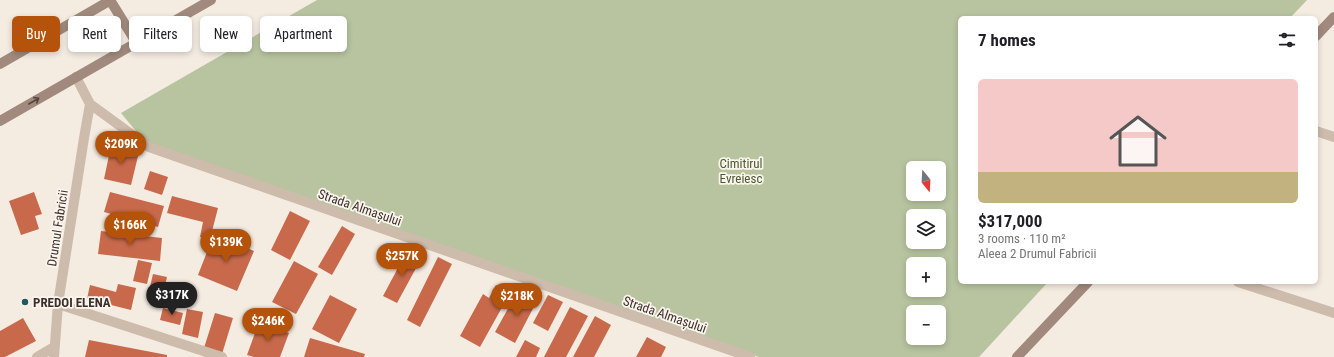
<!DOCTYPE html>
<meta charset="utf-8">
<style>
body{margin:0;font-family:"Roboto Condensed",sans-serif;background:#f2f2f2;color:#202124;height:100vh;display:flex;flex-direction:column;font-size:15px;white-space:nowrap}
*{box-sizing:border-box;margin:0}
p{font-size:13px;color:#757577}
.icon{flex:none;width:22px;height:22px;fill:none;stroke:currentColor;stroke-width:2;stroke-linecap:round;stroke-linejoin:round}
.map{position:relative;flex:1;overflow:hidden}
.side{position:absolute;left:958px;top:16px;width:360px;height:268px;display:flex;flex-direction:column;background:#fff;border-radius:6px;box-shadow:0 2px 6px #0003}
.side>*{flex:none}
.hud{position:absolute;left:12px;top:16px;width:380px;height:36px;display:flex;gap:8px}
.needle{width:26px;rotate:162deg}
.controls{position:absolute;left:906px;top:161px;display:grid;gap:8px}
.controls a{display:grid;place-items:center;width:40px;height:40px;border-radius:6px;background:#fff;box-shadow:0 2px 6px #0003;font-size:20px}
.price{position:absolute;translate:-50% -34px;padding:0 9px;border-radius:14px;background:#b45309;color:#fff;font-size:13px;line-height:26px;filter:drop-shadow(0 1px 2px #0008)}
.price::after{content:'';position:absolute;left:50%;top:24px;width:12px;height:9px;margin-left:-6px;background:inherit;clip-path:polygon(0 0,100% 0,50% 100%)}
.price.active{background:#222;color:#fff}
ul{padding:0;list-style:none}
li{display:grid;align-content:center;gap:8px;height:212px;padding:0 20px}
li+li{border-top:1px solid #e0e0e0}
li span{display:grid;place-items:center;height:124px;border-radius:6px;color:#555}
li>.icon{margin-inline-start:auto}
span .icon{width:72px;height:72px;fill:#fffc;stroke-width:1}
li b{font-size:17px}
h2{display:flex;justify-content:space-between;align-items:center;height:48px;padding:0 20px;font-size:17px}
.chip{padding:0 14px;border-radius:6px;background:#fff;box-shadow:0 2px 6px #0003;font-size:14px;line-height:36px}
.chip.active{background:#b45309;color:#fff}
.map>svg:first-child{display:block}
.green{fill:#b8c4a0;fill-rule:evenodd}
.building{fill:#c8694b}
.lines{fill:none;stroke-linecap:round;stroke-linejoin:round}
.minor{stroke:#cdbbac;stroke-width:10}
.secondary{stroke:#a18a7d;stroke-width:10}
.oneway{stroke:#544640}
.poi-dot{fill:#1f5a5e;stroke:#fbf5ee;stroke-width:1.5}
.labels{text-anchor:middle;stroke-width:3.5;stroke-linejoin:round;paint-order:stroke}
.park-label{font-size:13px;fill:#4a5a2e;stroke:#fbf5ee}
.street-label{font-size:13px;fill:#3b302b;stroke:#fbf5ee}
.poi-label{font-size:13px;font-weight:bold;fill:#3b302b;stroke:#fbf5ee;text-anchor:start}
</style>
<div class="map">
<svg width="1334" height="357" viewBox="0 0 1334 357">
<rect width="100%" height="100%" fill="#f4ebe1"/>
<!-- green -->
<path class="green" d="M317,0H1307L1290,18H960V282H1048L979,357H759L149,147L121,113ZM913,168H939V194H913ZM913,216H939V242H913ZM913,264H939V290H913ZM913,312H939V338H913Z"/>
<!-- building -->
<path class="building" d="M111,146L139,152L131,185L104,179Z
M150,171L168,177L162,195L144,189Z
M34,192L42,214L35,216L39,229L21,235L9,201Z
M110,192L164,206L158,227L104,212Z
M172,196L218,208L210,239L200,237L203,222L167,213Z
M290,211L310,221L290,260L271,250Z
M342,226L355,234L332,275L318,267Z
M101,231L162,238L160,261L98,254Z
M214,234L254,251L237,291L198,275Z
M407,251L421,259L397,303L383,296Z
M438,257L452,264L420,327L407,320Z
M138,260L152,263L147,284L133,281Z
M294,261L318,274L296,314L272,302Z
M153,274L167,277L163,294L149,291Z
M118,284L136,288L131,310L87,299L90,285L116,292Z
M496,285L510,293L480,347L460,336L483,294L489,298Z
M527,291L539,297L515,343L495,332L515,296L522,300Z
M330,295L357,309L339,343L312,329Z
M548,295L563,302L548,331L533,323Z
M570,307L588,316L566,357H544Z
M163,308L183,313L180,325L160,320Z
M187,309L203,312L198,338L182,334Z
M215,313L233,318L222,354L204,348Z
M595,316L611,325L594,357H573Z
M23,318L36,341L5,357H0V331Z
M259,322L289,333L280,357H254L247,355Z
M647,337L666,347L661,357H636Z
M310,338L365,354L364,357H304Z
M89,340L167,355V357H85Z
M525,340L540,348L536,357H516Z"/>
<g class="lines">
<!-- minor -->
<path class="minor" d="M76,77L90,104L149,147L750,357
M1316,131L1334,137
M1238,282L1334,313
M58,304L222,357
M37,357L54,347
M54,357L58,304L84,138L90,104"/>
<!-- secondary -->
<path class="secondary" d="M110,0L136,42
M1316,36L1334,17
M0,64L111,0
M0,121L211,0
M1017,357L1088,282"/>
</g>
<!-- one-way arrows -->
<defs><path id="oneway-shaft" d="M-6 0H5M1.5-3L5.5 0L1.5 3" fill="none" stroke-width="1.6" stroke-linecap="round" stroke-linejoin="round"/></defs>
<use class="oneway" href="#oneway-shaft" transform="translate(34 101) rotate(-30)"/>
<!-- markers -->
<circle class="poi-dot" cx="25" cy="302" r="4"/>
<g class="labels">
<!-- park labels -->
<g class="park-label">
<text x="741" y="168">Cimitirul<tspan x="741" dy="15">Evreiesc</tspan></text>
</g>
<!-- street labels -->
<g class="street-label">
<text transform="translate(360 207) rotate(19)" y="5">Strada Almașului</text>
<text transform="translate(57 228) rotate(-81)" y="5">Drumul Fabricii</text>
<text transform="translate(665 314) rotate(19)" y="5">Strada Almașului</text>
</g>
<!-- poi labels -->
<g class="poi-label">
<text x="33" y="307">PREDOI ELENA</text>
</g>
</g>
</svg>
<div class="controls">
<a><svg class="needle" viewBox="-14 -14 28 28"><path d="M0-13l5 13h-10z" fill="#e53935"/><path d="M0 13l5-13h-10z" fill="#757577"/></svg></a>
<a><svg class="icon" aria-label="layers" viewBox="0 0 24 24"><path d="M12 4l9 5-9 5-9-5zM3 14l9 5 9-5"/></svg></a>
<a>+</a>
<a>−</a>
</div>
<b class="price" style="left:121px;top:165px">$209K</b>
<b class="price" style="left:130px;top:246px">$166K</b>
<b class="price" style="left:226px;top:263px">$139K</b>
<b class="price" style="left:402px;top:277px">$257K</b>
<b class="price active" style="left:172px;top:316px">$317K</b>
<b class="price" style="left:517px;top:317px">$218K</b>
<b class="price" style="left:268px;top:342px">$246K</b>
<div class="hud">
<a class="chip active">Buy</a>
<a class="chip">Rent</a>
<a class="chip">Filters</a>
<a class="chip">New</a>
<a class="chip">Apartment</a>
</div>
<section class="side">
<h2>7 homes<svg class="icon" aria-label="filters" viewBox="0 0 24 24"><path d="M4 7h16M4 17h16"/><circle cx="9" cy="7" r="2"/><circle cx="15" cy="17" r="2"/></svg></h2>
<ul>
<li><span style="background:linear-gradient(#f6c9c9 75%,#c2b280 0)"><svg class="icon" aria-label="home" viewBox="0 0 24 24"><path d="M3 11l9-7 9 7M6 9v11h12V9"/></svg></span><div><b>$317,000</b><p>3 rooms · 110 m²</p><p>Aleea 2 Drumul Fabricii</p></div></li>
</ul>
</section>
</div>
